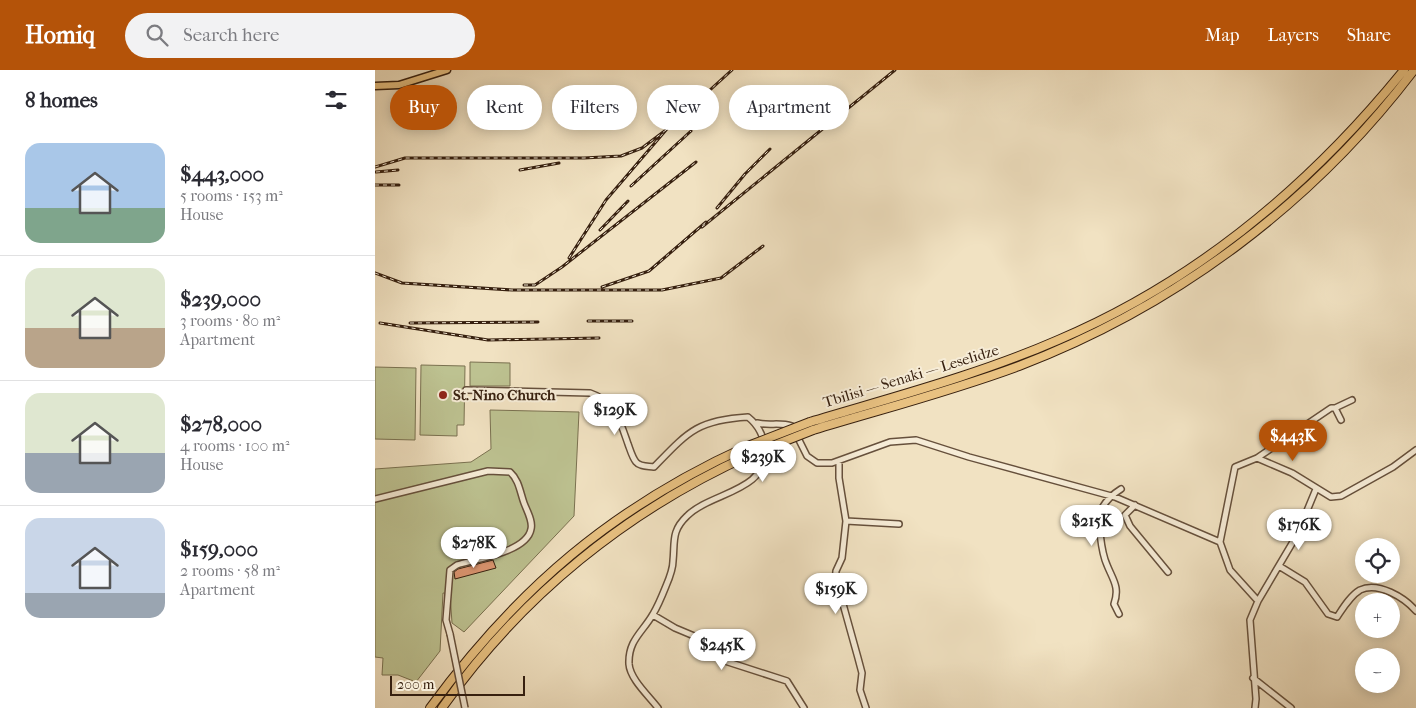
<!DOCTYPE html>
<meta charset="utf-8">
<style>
body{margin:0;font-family:"IM FELL French Canon",serif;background:#f2f2f3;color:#2b2b33;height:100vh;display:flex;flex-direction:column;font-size:19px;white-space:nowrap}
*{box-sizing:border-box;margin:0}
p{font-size:16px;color:#7c7c81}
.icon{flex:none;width:28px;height:28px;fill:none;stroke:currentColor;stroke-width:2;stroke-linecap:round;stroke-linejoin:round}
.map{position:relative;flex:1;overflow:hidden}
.drawer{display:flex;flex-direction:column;background:#fff;width:375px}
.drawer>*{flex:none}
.guide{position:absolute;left:15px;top:15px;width:475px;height:45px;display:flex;gap:10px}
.tools{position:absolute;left:980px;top:468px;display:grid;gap:10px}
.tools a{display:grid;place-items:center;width:45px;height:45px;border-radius:50%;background:#fff;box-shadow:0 2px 12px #0003;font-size:25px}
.scale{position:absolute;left:15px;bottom:12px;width:135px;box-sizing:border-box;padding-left:5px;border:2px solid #37200f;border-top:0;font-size:14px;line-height:18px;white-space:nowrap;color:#37200f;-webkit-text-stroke:4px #f6ecd7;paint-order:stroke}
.price{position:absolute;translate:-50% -42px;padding:0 11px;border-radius:18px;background:#fff;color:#222;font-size:16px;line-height:32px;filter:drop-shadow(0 1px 2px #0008)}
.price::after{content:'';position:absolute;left:50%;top:30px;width:15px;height:11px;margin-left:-8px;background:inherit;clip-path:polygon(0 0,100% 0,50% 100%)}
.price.on{background:#b45309;color:#fff}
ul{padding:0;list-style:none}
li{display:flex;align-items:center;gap:15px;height:125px;padding:0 25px}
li+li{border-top:1px solid #e1e1e2}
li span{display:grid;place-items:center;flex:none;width:140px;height:100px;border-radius:15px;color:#555}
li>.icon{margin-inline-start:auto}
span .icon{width:60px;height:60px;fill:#fffc;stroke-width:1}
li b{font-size:21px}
h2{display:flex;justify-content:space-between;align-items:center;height:60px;padding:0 25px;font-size:21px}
.tag{padding:0 18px;border-radius:22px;background:#fff;box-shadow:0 2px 12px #0003;font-size:18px;line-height:45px}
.tag.on{background:#b45309;color:#fff}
header{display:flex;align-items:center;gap:30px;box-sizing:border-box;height:70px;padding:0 25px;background:#b45309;color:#fff}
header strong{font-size:24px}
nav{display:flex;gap:28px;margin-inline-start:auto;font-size:18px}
.search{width:350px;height:45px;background:#f2f2f3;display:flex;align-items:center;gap:12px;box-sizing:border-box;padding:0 18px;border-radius:28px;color:#7c7c81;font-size:19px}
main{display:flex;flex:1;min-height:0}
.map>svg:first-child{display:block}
.green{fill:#bdc291;stroke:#7a7150}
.building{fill:#dd9772;stroke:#37200f}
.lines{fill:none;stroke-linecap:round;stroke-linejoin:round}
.minor-casing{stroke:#66503c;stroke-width:8}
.major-casing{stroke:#37200f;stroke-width:9}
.highway-casing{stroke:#37200f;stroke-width:10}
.minor{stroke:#f6ecd7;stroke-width:5}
.major{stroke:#e8c181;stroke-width:6}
.highway{stroke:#e8c181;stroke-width:8}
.rail-casing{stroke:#37200f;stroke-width:3}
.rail{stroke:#f6ecd7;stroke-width:1;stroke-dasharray:4;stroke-linecap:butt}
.minor-bridge-casing{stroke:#66503c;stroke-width:8;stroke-linecap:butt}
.highway-bridge-casing{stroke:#37200f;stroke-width:10;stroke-linecap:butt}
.minor-bridge{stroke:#f6ecd7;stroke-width:5}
.highway-bridge{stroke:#e8c181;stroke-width:8}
.poi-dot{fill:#8f2418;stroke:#f6ecd7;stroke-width:2}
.labels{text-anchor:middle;stroke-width:4;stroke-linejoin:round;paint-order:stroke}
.street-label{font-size:15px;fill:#37200f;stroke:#f6ecd7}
.poi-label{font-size:15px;font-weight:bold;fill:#37200f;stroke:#f6ecd7;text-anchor:start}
</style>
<header>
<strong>Homiq</strong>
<div class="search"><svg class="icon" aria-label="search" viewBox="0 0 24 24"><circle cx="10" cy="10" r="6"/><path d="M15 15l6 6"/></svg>Search here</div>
<nav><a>Map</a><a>Layers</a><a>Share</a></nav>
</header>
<main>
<section class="drawer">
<h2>8 homes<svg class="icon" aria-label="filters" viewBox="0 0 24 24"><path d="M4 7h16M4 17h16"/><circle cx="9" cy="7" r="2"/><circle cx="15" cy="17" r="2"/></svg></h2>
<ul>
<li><span style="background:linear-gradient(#a9c7e8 65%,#7fa58c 0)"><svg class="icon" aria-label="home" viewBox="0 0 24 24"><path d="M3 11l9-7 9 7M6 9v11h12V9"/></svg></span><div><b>$443,000</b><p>5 rooms · 153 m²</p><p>House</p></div></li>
<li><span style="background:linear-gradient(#dfe7d0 60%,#b9a48a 0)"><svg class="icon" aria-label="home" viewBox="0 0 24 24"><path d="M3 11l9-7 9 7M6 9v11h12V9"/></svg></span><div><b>$239,000</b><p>3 rooms · 80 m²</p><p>Apartment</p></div></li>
<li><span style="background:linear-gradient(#dfe7d0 60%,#9aa5b1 0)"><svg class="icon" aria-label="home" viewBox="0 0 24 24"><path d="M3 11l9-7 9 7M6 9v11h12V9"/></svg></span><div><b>$278,000</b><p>4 rooms · 100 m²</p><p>House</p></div></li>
<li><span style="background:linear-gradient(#c9d6e8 75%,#9aa5b1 0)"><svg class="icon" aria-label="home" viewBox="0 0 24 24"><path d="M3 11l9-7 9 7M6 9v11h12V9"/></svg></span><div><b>$159,000</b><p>2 rooms · 58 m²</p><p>Apartment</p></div></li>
</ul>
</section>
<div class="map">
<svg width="1041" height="638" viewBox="0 0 1041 638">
<rect width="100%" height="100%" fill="#f1e2c2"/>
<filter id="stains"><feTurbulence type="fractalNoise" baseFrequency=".004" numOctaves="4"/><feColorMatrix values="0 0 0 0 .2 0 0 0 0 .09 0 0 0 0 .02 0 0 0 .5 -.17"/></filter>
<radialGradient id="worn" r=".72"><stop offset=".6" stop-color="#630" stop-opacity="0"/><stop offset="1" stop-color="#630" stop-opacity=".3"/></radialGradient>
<!-- green -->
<path class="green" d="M95,292L135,293V316H95Z
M46,295L90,296L89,355H82V366L45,365Z
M0,297L41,298L40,370L0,369Z
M115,340L204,342L199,446L89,562L77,553L75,524L68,523L65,581L41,612L23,605H7L8,588L0,587V399L96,392L116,379Z"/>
<!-- building -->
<path class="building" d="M118,490L121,498L80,509L79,502L83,499Z"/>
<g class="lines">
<defs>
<path id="minor" d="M91,320L215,323C240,331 245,351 253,374C255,379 257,387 261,392C265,397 273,396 279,397C313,362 322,350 373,347C383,355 389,366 390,380C392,422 336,422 312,446C296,461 300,472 298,491C298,499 294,509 291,516C287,526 283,536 278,544C268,562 253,570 254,594C255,609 274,626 283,638
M960,338L977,330
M382,353C394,356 405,352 417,356L432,386L442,393H457L515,372L541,370L594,387L740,427L845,472L855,500L883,531L875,550L881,629L880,638
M882,388L917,403L956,427L966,426L1018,397L1041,380
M464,391V408L471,451L524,454
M0,429L113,401L135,402C144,410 145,422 149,433C152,441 158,451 156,459C152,482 101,489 82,495L75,500L71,550L75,564
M760,435L750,445L755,456L793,502
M471,451L467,488L461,501L460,513L468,534L483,588L487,603L485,620L491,638
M845,472L860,397L882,388L956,338H960L966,350
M904,496L930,512L953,544L962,547C968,538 975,526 985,520C1003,511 1030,528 1041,541
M883,531L922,465L941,419
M744,544L739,534C745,517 738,510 732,495C727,484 721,448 727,438C732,429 738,424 746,419
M278,545L300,558L331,571L350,591L412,611L429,638
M878,608L916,638"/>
<path id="major" d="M0,16L24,15L72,0"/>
<path id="highway" d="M435,352C518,327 603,305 683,270C822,211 934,117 1029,0
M438,360C507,339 577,321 644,296C801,236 938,133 1039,0
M55,638C143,518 238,437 373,376
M67,638C146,526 252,440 377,384"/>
</defs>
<!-- minor casing -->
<use href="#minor" class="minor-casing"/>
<!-- major casing -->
<use href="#major" class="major-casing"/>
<!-- highway casing -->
<use href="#highway" class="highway-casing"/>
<!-- minor -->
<use href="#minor" class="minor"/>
<!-- major -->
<use href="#major" class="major"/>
<!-- highway -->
<use href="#highway" class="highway"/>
<defs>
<path id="rail" d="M0,97L30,88H209L246,86L267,78L291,60
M145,100L184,93
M1,102L23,100
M0,115H24
M256,116L316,61
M342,138L370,104L395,79
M327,157L520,0
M225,160L253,131
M194,188L231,130L291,60L357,0
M0,203L27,213L137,220H287L346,208L388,176
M149,215H160L187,197L321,92
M227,217L274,201L331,152
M213,251H257
M5,253L113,270L224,268
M35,253L163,252"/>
</defs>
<!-- rail casing -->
<use href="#rail" class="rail-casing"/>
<!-- rail -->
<use href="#rail" class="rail"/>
<defs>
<path id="minor-bridge" d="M75,564L90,638"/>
<path id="highway-bridge" d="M373,376L435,352
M377,384L438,360"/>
</defs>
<!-- minor-bridge casing -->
<use href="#minor-bridge" class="minor-bridge-casing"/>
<!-- highway-bridge casing -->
<use href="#highway-bridge" class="highway-bridge-casing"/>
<!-- minor-bridge -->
<use href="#minor-bridge" class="minor-bridge"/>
<!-- highway-bridge -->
<use href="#highway-bridge" class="highway-bridge"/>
</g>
<!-- markers -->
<circle class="poi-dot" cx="68" cy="325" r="5"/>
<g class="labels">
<!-- street labels -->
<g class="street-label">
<text transform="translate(536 306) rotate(-17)" y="5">Tbilisi — Senaki — Leselidze</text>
</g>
<!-- poi labels -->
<g class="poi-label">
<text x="78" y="330">St. Nino Church</text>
</g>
</g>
<rect width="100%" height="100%" filter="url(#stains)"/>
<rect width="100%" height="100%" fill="url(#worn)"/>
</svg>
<div class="tools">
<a><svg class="icon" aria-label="locate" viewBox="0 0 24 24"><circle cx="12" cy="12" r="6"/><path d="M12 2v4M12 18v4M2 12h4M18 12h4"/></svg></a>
<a>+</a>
<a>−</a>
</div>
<div class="scale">200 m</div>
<b class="price" style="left:240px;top:366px">$129K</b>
<b class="price on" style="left:918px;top:392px">$443K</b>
<b class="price" style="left:388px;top:413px">$239K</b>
<b class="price" style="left:717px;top:477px">$215K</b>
<b class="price" style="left:924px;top:481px">$176K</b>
<b class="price" style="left:99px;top:499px">$278K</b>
<b class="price" style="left:461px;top:545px">$159K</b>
<b class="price" style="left:347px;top:601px">$245K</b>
<div class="guide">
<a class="tag on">Buy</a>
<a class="tag">Rent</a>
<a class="tag">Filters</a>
<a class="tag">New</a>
<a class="tag">Apartment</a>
</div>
</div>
</main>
